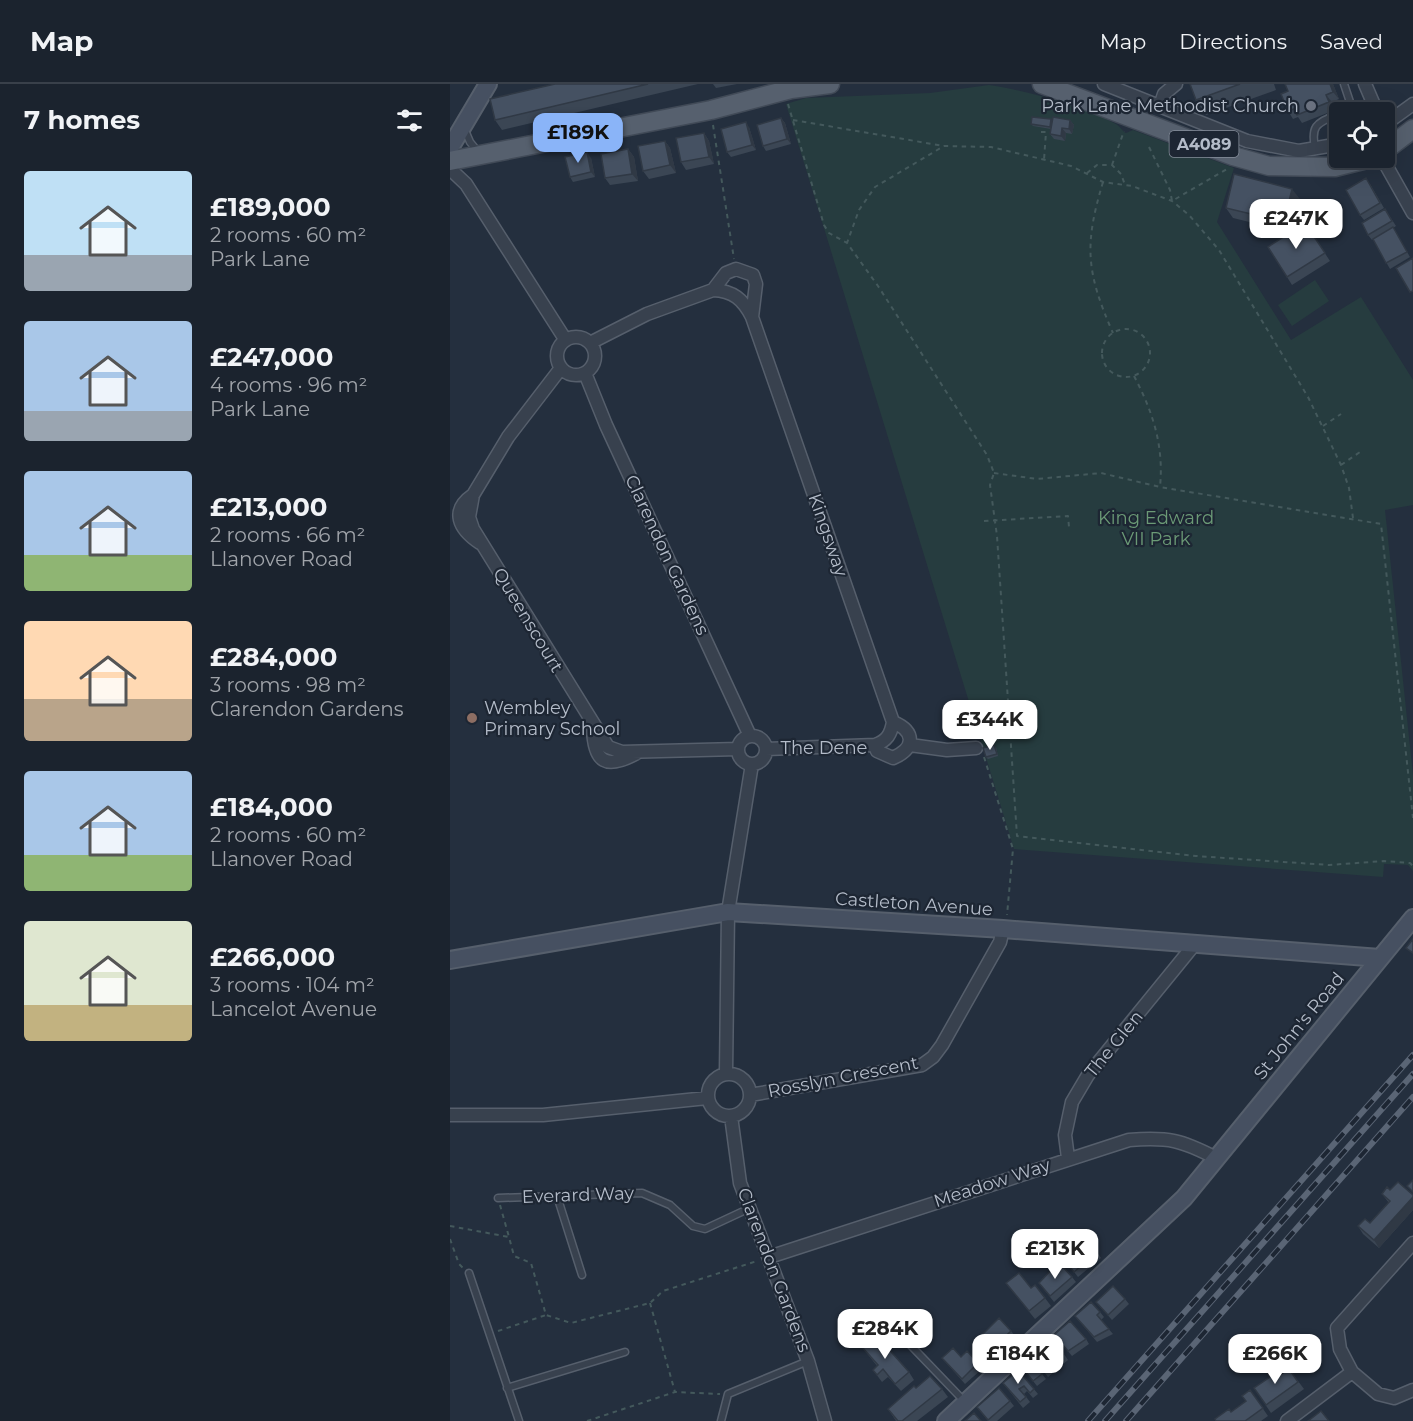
<!DOCTYPE html>
<meta charset="utf-8">
<style>
body{margin:0;font-family:Montserrat,sans-serif;background:#282f3a;color:#f1f3f6;height:100vh;display:flex;flex-direction:column;font-size:22px;white-space:nowrap}
*{box-sizing:border-box;margin:0}
p{font-size:20px;color:#a0a4aa}
.icon{flex:none;width:33px;height:33px;fill:none;stroke:currentColor;stroke-width:2;stroke-linecap:round;stroke-linejoin:round}
.map{position:relative;flex:1;overflow:hidden}
.sheet{display:flex;flex-direction:column;background:#1b232e;width:450px}
.sheet>*{flex:none}
.controls{position:absolute;left:879px;top:18px;display:grid;gap:12px}
.controls a{display:grid;place-items:center;width:66px;height:66px;border-radius:6px;background:#1b232e;box-shadow:0 6px 24px #0002,0 0 0 2px #39404a;font-size:30px}
.price{position:absolute;translate:-50% -51px;padding:0 14px;border-radius:12px;background:#fff;color:#222;font-size:20px;line-height:39px;filter:drop-shadow(0 2px 3px #0008)}
.price::after{content:'';position:absolute;left:50%;top:36px;width:18px;height:14px;margin-left:-9px;background:inherit;clip-path:polygon(0 0,100% 0,50% 100%)}
.price.active{background:#8ab4f8;color:#111}
ul{padding:0;list-style:none}
li{display:flex;align-items:center;gap:18px;height:150px;padding:0 24px}
li span{display:grid;place-items:center;flex:none;width:168px;height:120px;border-radius:6px;color:#555}
li>.icon{margin-inline-start:auto}
span .icon{width:72px;height:72px;fill:#fffc;stroke-width:1}
li b{font-size:26px}
h2{display:flex;justify-content:space-between;align-items:center;height:72px;padding:0 24px;font-size:26px}
header{display:flex;align-items:center;gap:36px;box-sizing:border-box;height:84px;padding:0 30px;background:#1b232e;border-bottom:2px solid #39404a}
header strong{font-size:28px}
nav{display:flex;gap:33px;margin-inline-start:auto;font-size:21px}
main{display:flex;flex:1;min-height:0}
.map>svg:first-child{display:block}
.green{fill:#263c3f}
.lines{fill:none;stroke-linecap:round;stroke-linejoin:round}
.lane-casing{stroke:#565f6c;stroke-width:9}
.street-casing{stroke:#565f6c;stroke-width:15}
.secondary-casing{stroke:#565f6c;stroke-width:20}
.primary-casing{stroke:#414a57;stroke-width:21}
.path{stroke:#44595c;stroke-width:2;stroke-dasharray:4.5 4.5;stroke-linecap:butt}
.lane{stroke:#38414e;stroke-width:6}
.street{stroke:#38414e;stroke-width:12}
.secondary{stroke:#465061;stroke-width:16}
.primary{stroke:#56606e;stroke-width:18}
.rail-casing{stroke:#5a6575;stroke-width:6}
.rail{stroke:#1d2633;stroke-width:4;stroke-dasharray:11;stroke-linecap:butt}
.wall{fill:#3b4654}
.shaded-wall{fill:#303945}
.building{fill:#455162;stroke:#303945;stroke-width:1.5}
.worship-dot{fill:#6b7280;stroke:#1d2633;stroke-width:2}
.education-dot{fill:#8d6e63;stroke:#1d2633;stroke-width:2}
.labels{text-anchor:middle;stroke-width:4.5;stroke-linejoin:round;paint-order:stroke}
.shield{fill:#1d2633;stroke:#878f9c;stroke-width:1.5}
.shield-label{font-size:16px;font-weight:bold;fill:#b4bcc9}
.poi-label{font-size:18px;fill:#b4bcc9;stroke:#1d2633;text-anchor:end}
.park-label{font-size:18px;fill:#6b9a76;stroke:#1d2633}
.street-label{font-size:18px;fill:#b4bcc9;stroke:#1d2633}
</style>
<header>
<strong>Map</strong>
<nav><a>Map</a><a>Directions</a><a>Saved</a></nav>
</header>
<main>
<section class="sheet">
<h2>7 homes<svg class="icon" aria-label="filters" viewBox="0 0 24 24"><path d="M4 7h16M4 17h16"/><circle cx="9" cy="7" r="2"/><circle cx="15" cy="17" r="2"/></svg></h2>
<ul>
<li><span style="background:linear-gradient(#bfe0f5 70%,#9aa5b1 0)"><svg class="icon" aria-label="home" viewBox="0 0 24 24"><path d="M3 11l9-7 9 7M6 9v11h12V9"/></svg></span><div><b>£189,000</b><p>2 rooms · 60 m²</p><p>Park Lane</p></div></li>
<li><span style="background:linear-gradient(#a9c7e8 75%,#9aa5b1 0)"><svg class="icon" aria-label="home" viewBox="0 0 24 24"><path d="M3 11l9-7 9 7M6 9v11h12V9"/></svg></span><div><b>£247,000</b><p>4 rooms · 96 m²</p><p>Park Lane</p></div></li>
<li><span style="background:linear-gradient(#a9c7e8 70%,#8fb573 0)"><svg class="icon" aria-label="home" viewBox="0 0 24 24"><path d="M3 11l9-7 9 7M6 9v11h12V9"/></svg></span><div><b>£213,000</b><p>2 rooms · 66 m²</p><p>Llanover Road</p></div></li>
<li><span style="background:linear-gradient(#ffd9b3 65%,#b9a48a 0)"><svg class="icon" aria-label="home" viewBox="0 0 24 24"><path d="M3 11l9-7 9 7M6 9v11h12V9"/></svg></span><div><b>£284,000</b><p>3 rooms · 98 m²</p><p>Clarendon Gardens</p></div></li>
<li><span style="background:linear-gradient(#a9c7e8 70%,#8fb573 0)"><svg class="icon" aria-label="home" viewBox="0 0 24 24"><path d="M3 11l9-7 9 7M6 9v11h12V9"/></svg></span><div><b>£184,000</b><p>2 rooms · 60 m²</p><p>Llanover Road</p></div></li>
<li><span style="background:linear-gradient(#dfe7d0 70%,#c2b280 0)"><svg class="icon" aria-label="home" viewBox="0 0 24 24"><path d="M3 11l9-7 9 7M6 9v11h12V9"/></svg></span><div><b>£266,000</b><p>3 rooms · 104 m²</p><p>Lancelot Avenue</p></div></li>
</ul>
</section>
<div class="map">
<svg width="963" height="1337" viewBox="0 0 963 1337">
<rect width="100%" height="100%" fill="#242f3e"/>
<!-- green -->
<path class="green" d="M539,1C574,6 635,22 666,40C671,43 671,46 676,49L683,46L784,84L767,138L841,256L911,213L963,296V421L935,426L963,691V787L958,781L934,780L933,793L564,765L336,20L356,14L480,9Z
M865,196L879,217L842,242L828,221Z"/>
<g class="lines">
<defs>
<path id="lane" d="M890,28L900,18L894,0
M14,44L20,58L29,69
M865,64C860,39 869,39 890,29
M107,1112L132,1191
M48,1114L192,1109L220,1121L243,1142L255,1145L300,1124
M19,1189L69,1337
M445,1245L515,1318
M57,1304L175,1268
M271,1337L278,1310L358,1277"/>
<path id="street" d="M654,0L797,57L849,67L890,60
M915,0L927,28
M710,22L714,10L726,0
M934,41L963,20
M932,74L963,129
M0,85L16,100L115,255
M263,206C283,207 293,215 302,233
M107 272a19 19 0 1 1 38 0a19 19 0 1 1-38 0Z
M140,259L197,230L263,206L276,189L286,185L303,191L306,200L302,233L443,638C441,650 437,657 425,661L316,665
M111,284L58,353L23,411L19,433L23,445L158,663L172,668L288,665
M135,289L156,341L300,652
M23,411C0,427 9,445 30,459
M143,644C144,679 156,686 187,669
M288 666a14 14 0 1 1 28 0a14 14 0 1 1-28 0Z
M425,661L427,667L443,674C466,664 465,647 443,638
M460,661L497,666L526,664
M276,989L278,828L302,680
M258 1011a21 21 0 1 1 42 0a21 21 0 1 1-42 0Z
M300,1011L472,981L483,973L492,961L550,858L553,845
M0,1031H93L257,1014
M281,1032L290,1099L358,1277L375,1337
M618,1074L615,1051L622,1018L638,991L744,861
M963,1159L887,1244L890,1265L902,1288L928,1310L944,1314L963,1306
M319,1173L679,1056C719,1053 731,1056 766,1074
M837,1337L902,1288"/>
<path id="secondary" d="M0,64L38,0
M0,876L278,828L553,845L930,874
M496,1337L734,1114L963,834"/>
<path id="primary" d="M592,0L783,72L819,82L885,83L921,74
M934,67L963,45
M0,77L261,26L341,5L380,0"/>
</defs>
<!-- lane casing -->
<use href="#lane" class="lane-casing"/>
<!-- street casing -->
<use href="#street" class="street-casing"/>
<!-- secondary casing -->
<use href="#secondary" class="secondary-casing"/>
<!-- primary casing -->
<use href="#primary" class="primary-casing"/>
<!-- path -->
<path class="path" d="M338,20L374,141L379,149L397,159
M343,36L494,62
M263,41L284,175
M591,48H596L594,76
M699,63L720,106L722,117L777,85
M662,81L674,47
M637,89L647,81H662L671,90L675,101
M653,98C634,161 636,188 663,249
M652 269a24 24 0 1 1 48 0a24 24 0 1 1-48 0Z
M684,292C703,328 714,362 710,403
M873,342L891,330
M891,381L910,368
M544,389L587,395L651,389L710,403L931,440L963,734
M903,434L899,404L891,381L858,313L769,166L739,131L722,117L682,102L653,98L621,82L541,63L494,62L425,103L409,126L397,159L428,202L537,371L544,389L540,401L547,452L567,752L746,772L879,781L934,777L960,779L963,782
M534,437L618,432L619,443
M536,659L559,652
M534,673L563,765L557,831
M50,1121L59,1153
M0,1142L59,1153L64,1172L81,1179L96,1231L121,1239L200,1219L213,1207L307,1177
M0,1155L9,1180L13,1184
M200,1219L225,1308
M48,1247L96,1231
M137,1337L225,1308L270,1310"/>
<!-- lane -->
<use href="#lane" class="lane"/>
<!-- street -->
<use href="#street" class="street"/>
<!-- secondary -->
<use href="#secondary" class="secondary"/>
<!-- primary -->
<use href="#primary" class="primary"/>
<defs>
<path id="rail" d="M638,1337L963,971
M655,1337L963,990
M676,1337L963,1013"/>
</defs>
<!-- rail casing -->
<use href="#rail" class="rail-casing"/>
<!-- rail -->
<use href="#rail" class="rail"/>
</g>
<!-- wall -->
<path class="wall" d="M105,0H248L52,46L45,36Z
M263,0H287L266,4Z
M740,0H824L826,6L756,31L746,16Z
M883,0L889,15L882,18L885,26L852,39L848,33L843,35L838,27V7Z
M331,34L335,39L341,60L316,67L313,62Z
M601,35L602,38L620,36L624,41L622,50L616,49L615,57L604,55L600,50L601,45L583,42L581,40Z
M299,43L306,66L281,73L277,68Z
M254,49L259,57L264,80L236,86L231,78Z
M215,57L220,64L226,89L199,95L193,87Z
M178,65L184,73L188,97L160,101L155,94Z
M141,74L145,93L123,98L120,93Z
M920,100L934,124L914,136L910,131Z
M850,115L849,117L854,118L858,124L854,140L855,139L880,177L842,201L837,193L840,148L783,134L776,124Z
M935,125L946,142L943,144L960,173L940,185L923,155L922,156L918,151Z
M546,663L548,672L538,675L536,673Z
M940,1106L963,1111V1126L929,1164L913,1150L908,1142L920,1139L939,1119L932,1110Z
M647,1168L651,1174L628,1193L614,1175Z
M608,1186L622,1193L626,1198L604,1218L589,1199Z
M556,1199L581,1204L595,1214L601,1222L585,1235Z
M675,1215L679,1220L662,1236L646,1218Z
M650,1228L654,1233L651,1236L663,1250L647,1258L625,1232Z
M561,1247L565,1252L549,1267L533,1250Z
M604,1251L636,1255L639,1260L622,1272Z
M412,1263L459,1288L464,1296L451,1307L438,1293L432,1298L423,1286L427,1282Z
M614,1270L618,1276L598,1293L583,1274Z
M511,1273L528,1279L532,1285L515,1300L492,1274Z
M571,1282L592,1290L596,1295L587,1302Z
M839,1285L854,1305L821,1329L804,1304L820,1293L830,1291Z
M568,1286L588,1310L583,1314L577,1307L574,1310L580,1318L573,1324L553,1299Z
M466,1304L492,1305L498,1313L467,1337H446L438,1325Z
M800,1306L818,1332L811,1337H766L781,1328L796,1317Z
M560,1317L564,1322L547,1337H538L527,1323Z"/>
<!-- shaded-wall -->
<path class="shaded-wall" d="M880,0H883L889,15L883,8Z
M876,11L882,18L885,26L879,18Z
M331,34L335,39L341,60L337,55Z
M620,36L624,41L622,50L619,45Z
M296,38L299,43L306,66L302,61Z
M612,44L616,49L615,57L611,52Z
M254,49L259,57L264,80L259,73Z
M215,57L220,64L226,89L220,81Z
M178,65L184,73L188,97L182,90Z
M137,68L141,74L145,93L141,88Z
M842,105L850,115L842,145L838,143L834,138Z
M854,118L858,124L851,151L847,146Z
M963,1113V1126L929,1164L924,1156Z"/>
<!-- building -->
<path class="building" d="M105,0H198L45,36L40,15Z
M740,0H790L746,16Z
M835,0H880L883,8L876,11L879,18L847,31L844,25L838,27L831,10L838,7Z
M582,33L601,35L600,43L581,40Z
M603,33L620,36L619,45L612,44L611,52L600,50Z
M331,34L337,55L313,62L307,41Z
M296,38L302,61L277,68L271,45Z
M254,49L259,73L231,78L226,54Z
M215,57L220,81L193,87L188,62Z
M178,65L182,90L155,94L151,70Z
M137,68L141,88L120,93L115,73Z
M784,90L842,105L834,138L776,124Z
M916,94L930,119L910,131L896,106Z
M845,116L854,118L848,143L845,145L838,143Z
M935,125L942,137L918,151L912,139Z
M855,139L875,169L837,193L818,163Z
M943,143L957,168L936,179L923,155Z
M963,174V207L960,208L946,184Z
M544,661L547,670L536,673L533,664Z
M963,855V869L956,864Z
M963,1096V1108L957,1102Z
M948,1098L963,1111V1113L924,1156L908,1142L915,1135L920,1139L940,1117L932,1110L937,1103L940,1106Z
M637,1156L647,1168L624,1188L614,1175Z
M605,1182L608,1186L612,1182L622,1193L600,1212L589,1199Z
M569,1189L581,1204L585,1201L595,1214L579,1227L556,1199Z
M663,1202L675,1215L658,1231L646,1218Z
M641,1218L650,1228L647,1231L659,1245L644,1253L625,1232Z
M549,1234L561,1247L545,1262L533,1250Z
M620,1237L636,1255L618,1267L604,1251Z
M426,1251L459,1288L445,1300L433,1285L427,1291L423,1286L428,1281L412,1263Z
M602,1257L614,1270L595,1287L583,1274Z
M503,1264L511,1273L517,1267L528,1279L512,1295L492,1274Z
M579,1275L592,1290L583,1297L571,1282Z
M823,1282L830,1291L839,1285L848,1298L816,1321L804,1304L820,1293L816,1287Z
M568,1286L584,1305L580,1309L574,1302L569,1305L576,1313L570,1318L553,1299Z
M480,1292L492,1305L452,1337H448L438,1325L464,1302L466,1304Z
M549,1304L560,1317L538,1336L527,1323Z
M800,1306L813,1324L795,1337H766L765,1335L779,1325L781,1328L796,1317L792,1312Z
M871,1327L879,1337H858Z
M524,1329L531,1337H515Z"/>
<!-- markers -->
<circle class="worship-dot" cx="861" cy="22" r="6"/>
<circle class="education-dot" cx="22" cy="634" r="6"/>
<g class="labels">
<!-- shield labels -->
<rect class="shield" x="719.5" y="47" width="69" height="26" rx="4.5"/>
<g class="shield-label">
<text x="754" y="66">A4089</text>
</g>
<!-- poi labels -->
<g class="poi-label">
<text x="849" y="28">Park Lane Methodist Church</text>
<text x="34" y="630" text-anchor="start">Wembley<tspan x="34" dy="21">Primary School</tspan></text>
</g>
<!-- park labels -->
<g class="park-label">
<text x="706" y="440">King Edward<tspan x="706" dy="21">VII Park</tspan></text>
</g>
<!-- street labels -->
<g class="street-label">
<text transform="translate(378 451) rotate(71)" y="6">Kingsway</text>
<text transform="translate(217 471) rotate(65)" y="6">Clarendon Gardens</text>
<text transform="translate(78 536) rotate(59)" y="6">Queenscourt</text>
<text x="374" y="670">The Dene</text>
<text transform="translate(464 820) rotate(4)" y="6">Castleton Avenue</text>
<text transform="translate(849 942) rotate(-51)" y="6">St John's Road</text>
<text transform="translate(664 960) rotate(-51)" y="6">The Glen</text>
<text transform="translate(393 993) rotate(-11)" y="6">Rosslyn Crescent</text>
<text transform="translate(542 1099) rotate(-18)" y="6">Meadow Way</text>
<text transform="translate(128 1111) rotate(-2)" y="6">Everard Way</text>
<text transform="translate(324 1186) rotate(69)" y="6">Clarendon Gardens</text>
</g>
</g>
</svg>
<div class="controls">
<a><svg class="icon" aria-label="locate" viewBox="0 0 24 24"><circle cx="12" cy="12" r="6"/><path d="M12 2v4M12 18v4M2 12h4M18 12h4"/></svg></a>
</div>
<b class="price active" style="left:128px;top:80px">£189K</b>
<b class="price" style="left:846px;top:166px">£247K</b>
<b class="price" style="left:540px;top:667px">£344K</b>
<b class="price" style="left:605px;top:1196px">£213K</b>
<b class="price" style="left:435px;top:1276px">£284K</b>
<b class="price" style="left:568px;top:1301px">£184K</b>
<b class="price" style="left:825px;top:1301px">£266K</b>
</div>
</main>
